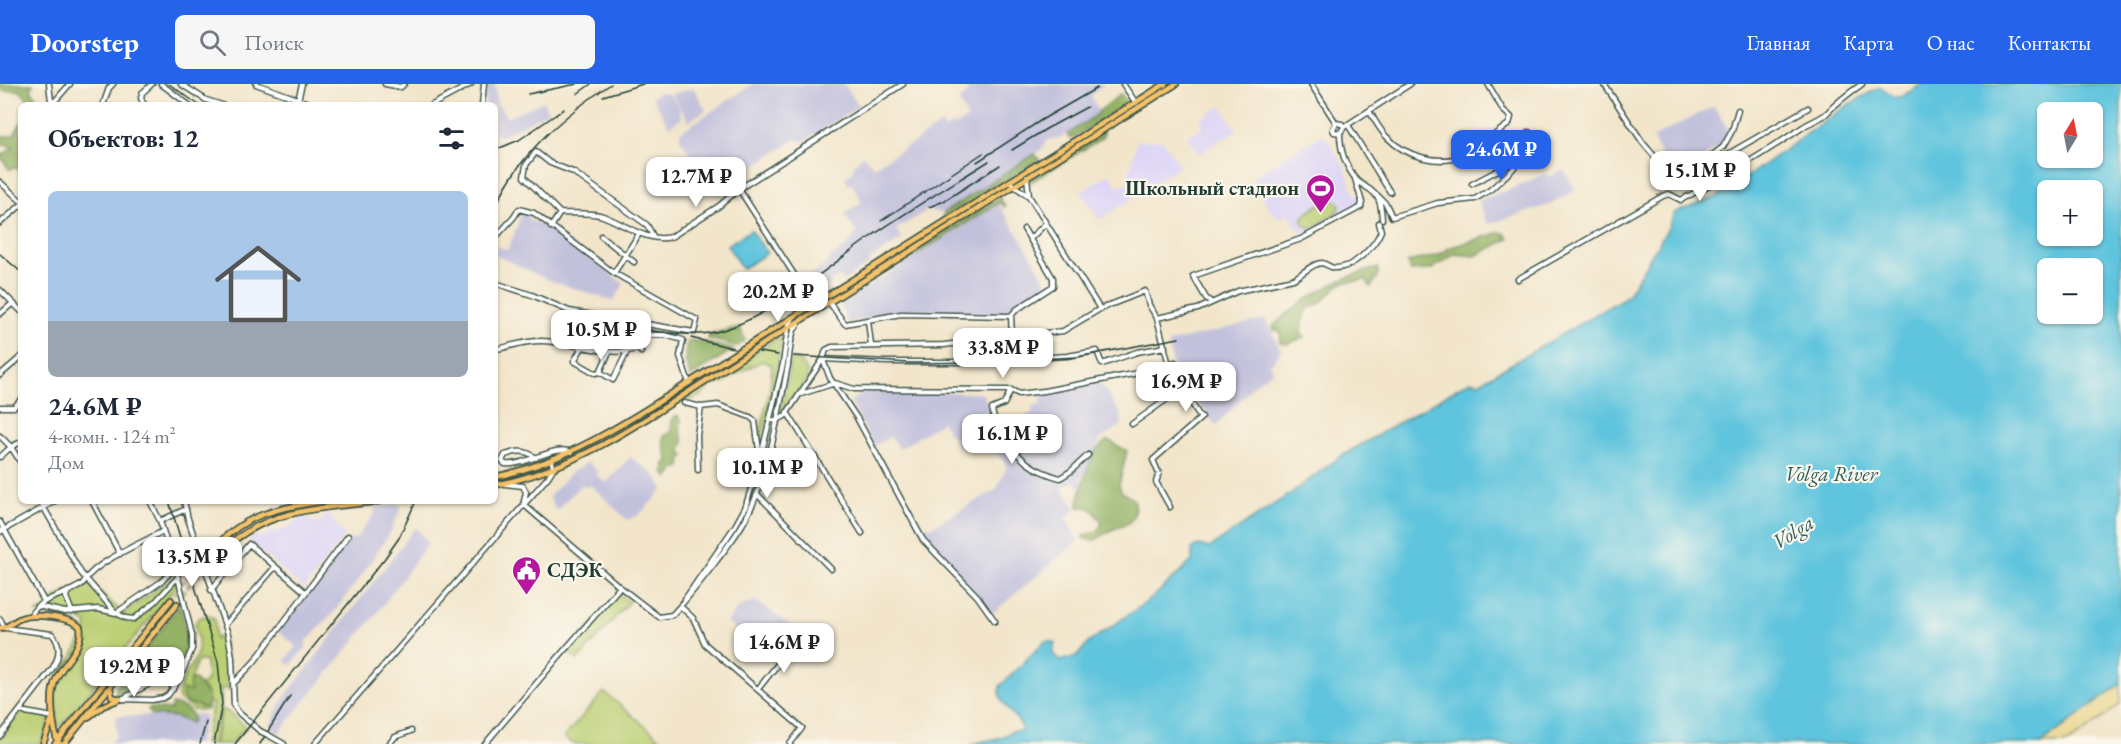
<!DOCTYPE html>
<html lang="ru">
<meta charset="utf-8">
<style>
body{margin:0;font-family:"EB Garamond",serif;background:#f6f6f7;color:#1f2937;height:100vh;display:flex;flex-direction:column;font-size:22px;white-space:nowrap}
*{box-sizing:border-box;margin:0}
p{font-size:20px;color:#747a83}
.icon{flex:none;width:33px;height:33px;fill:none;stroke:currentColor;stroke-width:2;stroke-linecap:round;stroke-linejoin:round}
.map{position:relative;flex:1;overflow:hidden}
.sheet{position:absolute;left:18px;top:18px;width:480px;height:402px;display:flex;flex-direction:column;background:#fff;border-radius:9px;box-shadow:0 2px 4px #0004}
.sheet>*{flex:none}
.needle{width:39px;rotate:10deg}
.controls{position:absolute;left:2037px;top:18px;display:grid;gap:12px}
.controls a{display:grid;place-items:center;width:66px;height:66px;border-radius:9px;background:#fff;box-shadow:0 2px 4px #0004;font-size:30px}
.price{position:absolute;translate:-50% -51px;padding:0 14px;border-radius:12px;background:#fff;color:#222;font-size:20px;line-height:39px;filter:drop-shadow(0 2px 3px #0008)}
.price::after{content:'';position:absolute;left:50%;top:36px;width:18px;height:14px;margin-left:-9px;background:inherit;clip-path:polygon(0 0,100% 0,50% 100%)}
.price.active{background:#2563eb;color:#fff}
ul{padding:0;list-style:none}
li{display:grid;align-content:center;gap:12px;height:318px;padding:0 30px}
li+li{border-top:2px solid #e0e1e3}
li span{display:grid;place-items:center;height:186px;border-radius:9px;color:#555}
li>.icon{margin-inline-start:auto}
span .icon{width:108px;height:108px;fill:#fffc;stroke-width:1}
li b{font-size:26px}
h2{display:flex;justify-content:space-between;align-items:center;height:72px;padding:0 30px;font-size:26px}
header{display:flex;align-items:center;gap:36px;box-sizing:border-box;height:84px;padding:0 30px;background:#2563eb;color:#fff}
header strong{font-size:28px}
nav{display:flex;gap:33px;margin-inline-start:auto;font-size:21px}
.search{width:420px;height:54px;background:#f6f6f7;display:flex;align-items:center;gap:15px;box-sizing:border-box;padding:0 21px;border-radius:9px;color:#747a83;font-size:22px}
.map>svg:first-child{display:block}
.built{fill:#ddd5f6}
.industrial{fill:#c2c1dc}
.green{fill:#bbcf73;stroke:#6d8654;stroke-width:1.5}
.forest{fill:#94b265;stroke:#5a784c;stroke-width:1.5}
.sand{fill:#eeda9e;stroke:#868c69;stroke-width:1.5}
.water{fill:#5fc4dd;stroke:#3f8088;stroke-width:1.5;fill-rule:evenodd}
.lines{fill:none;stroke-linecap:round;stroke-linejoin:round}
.major-tunnel{stroke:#c8c3ac;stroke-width:4.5;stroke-dasharray:4.5 2;stroke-linecap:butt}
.minor-casing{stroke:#3f564a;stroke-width:7}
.major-casing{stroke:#3f564a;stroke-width:8}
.minor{stroke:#fff;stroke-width:4}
.major{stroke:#f4c26a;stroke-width:4.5}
.rail{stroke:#1f3d34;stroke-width:1.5}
.minor-bridge-casing{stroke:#3f564a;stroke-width:7;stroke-linecap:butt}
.major-bridge-casing{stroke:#3f564a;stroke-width:8;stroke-linecap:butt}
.minor-bridge{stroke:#fff;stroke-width:4}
.major-bridge{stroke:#f4c26a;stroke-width:4.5}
.labels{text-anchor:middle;stroke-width:4.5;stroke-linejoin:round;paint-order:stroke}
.poi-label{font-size:20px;font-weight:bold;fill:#1f3d34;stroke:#fbf7ec;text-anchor:end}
.water-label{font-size:21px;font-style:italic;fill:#2f5f5e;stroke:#fbf7ec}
</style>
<header>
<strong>Doorstep</strong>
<div class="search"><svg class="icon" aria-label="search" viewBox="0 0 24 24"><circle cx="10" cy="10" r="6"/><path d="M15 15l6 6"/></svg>Поиск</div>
<nav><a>Главная</a><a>Карта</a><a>О нас</a><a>Контакты</a></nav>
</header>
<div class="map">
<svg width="2121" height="660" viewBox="0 0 2121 660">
<rect width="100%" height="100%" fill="#fbf7ec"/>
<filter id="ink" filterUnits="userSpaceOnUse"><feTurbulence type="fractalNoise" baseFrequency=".0167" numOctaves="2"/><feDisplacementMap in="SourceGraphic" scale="12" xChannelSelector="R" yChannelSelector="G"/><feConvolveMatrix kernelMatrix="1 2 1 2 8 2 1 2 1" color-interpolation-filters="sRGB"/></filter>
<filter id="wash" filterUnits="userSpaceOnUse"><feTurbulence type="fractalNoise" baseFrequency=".008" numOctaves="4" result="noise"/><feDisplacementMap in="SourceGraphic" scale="24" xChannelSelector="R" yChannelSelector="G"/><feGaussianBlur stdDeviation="1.35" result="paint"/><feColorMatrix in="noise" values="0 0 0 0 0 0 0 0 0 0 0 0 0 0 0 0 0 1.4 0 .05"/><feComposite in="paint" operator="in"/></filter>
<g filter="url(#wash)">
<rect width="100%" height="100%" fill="#f2e5ca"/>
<!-- built -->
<path class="built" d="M1221,22L1237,46L1199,70L1187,52L1203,43L1199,36Z
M1324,50L1345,84L1350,101L1359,117V122L1315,147L1303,152L1288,129L1279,135L1269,124L1252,93Z
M1163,56L1180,82L1140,107L1129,90L1137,57Z
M1109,90L1118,104L1127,98L1136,112L1099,136L1081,108Z
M328,429L341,447L346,450L304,505L249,457L256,450L262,455L268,447L273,449L289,444L302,431L318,440Z"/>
<!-- industrial -->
<path class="industrial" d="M486,0H495L497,19L507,34L543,17L548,28L501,52L495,50V21H485Z
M753,0H844L859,22L803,58L796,55L763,76L737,94L739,98L718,111L679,53L681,52L679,49Z
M964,0H1105L1092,10V14L1100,29L1062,53L1047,56L1040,67L943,129L928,126L896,145L902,155L869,176L870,179L845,196L838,193L830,198L831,201L822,206L823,209L814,215L804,197L829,178L828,176L848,161L857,149L844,130L862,118L852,100L849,101L845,94L853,87L854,81L863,71L874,83L942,40L945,45L954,40L955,42L968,34L959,17L969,7Z
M694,4L706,26L689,37L671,10Z
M660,8L669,10L681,26L679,28L682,34L669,42L652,13Z
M1714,22L1729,47L1726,49L1729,52L1722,61L1705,72L1702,76L1688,81L1678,82L1663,75L1652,54Z
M1563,86L1576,106L1549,121L1489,140L1487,139L1478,116L1514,104L1546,89L1548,93Z
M999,120L1039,184L1048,203L1007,229L950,231H945L942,227L915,226L847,239L840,220Z
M523,126L530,128L528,136L545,140L613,191V192L624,200L613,217L551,197L495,171L497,162L508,166Z
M1265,235L1281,266L1273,278L1269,280L1273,287L1254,301L1216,342L1174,285L1168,259Z
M1100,298L1120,329L1122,341L1099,356L1090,387L1080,394L1083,399L1078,403L1074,397L1062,404L1076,424L1066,435L1079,456L993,529L935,466L917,441L931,443L997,405L1007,382L993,364V358L997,345L991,337V330L1004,351L1027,337L1025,333L1034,327L1031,323L1042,319L1040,312Z
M866,307L980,309L984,312L989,325L983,329V335L986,339L979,350L959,363L942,338L899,365L891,353L876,360L875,364L850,317Z
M630,373L656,392L664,405L639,431L627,436L594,404L590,401L586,404L582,400L556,427L549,413L571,389L588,378L598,388L596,391L606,399Z
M398,420L402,422L391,447L359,495L333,529L305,559L307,562L291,581L285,577L296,562L279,548L281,544L349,455H356L375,429L374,424Z
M416,443L428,459L378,528L278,650L270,641L284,614Z
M756,517L798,547L787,562L776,554L767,566L727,539L737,524Z
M200,630L206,632L198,660H110L116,653V633L117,632L186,631L190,637L193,631Z"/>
<!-- green -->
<path class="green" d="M1329,115C1359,120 1319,140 1312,144C1285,137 1321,120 1329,115Z
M779,253L782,254L772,318L760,361L758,355L770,307L772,281L762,277L732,292L724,299L712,301L702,311L685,318L682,313Z
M791,275C797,276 800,277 804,282C815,297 797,305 790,315C787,319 786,324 784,329H781Z
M175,493L177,502L63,640L57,642L56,602L84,552L87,540L77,532L36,529L48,525L46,518L88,498L123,529Z
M618,509L629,518L578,576L568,568Z
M208,531L215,535V554L221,553L224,560L229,605L221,604V623L213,660H204L213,620L206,618V607L199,601L204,600L207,596L206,577H198C189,590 191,605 193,621L209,623L207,626H193L179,615C177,596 193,584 198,567C200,557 196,549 195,539L199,534Z
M604,608L662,656L659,660H573L564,653Z
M222,625L228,628L246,643L231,660H215Z
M20,628L51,634L41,660H0V655Z"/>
<!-- forest -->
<path class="forest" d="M0,0H33L31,6L40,18L49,21H34L19,6L5,7L0,5Z
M1121,10L1128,19L1070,55L1067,51L1099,29V27Z
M21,38V88L17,84L9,85L0,72L14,64L0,59V53L14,51Z
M1102,48L1104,50L1102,54L1030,99V94Z
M1035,70L1039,75L948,132L943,133L945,128Z
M1000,113L1005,122L1004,123L1000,118L903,179L901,175Z
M1500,148L1506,150L1509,155L1475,172L1455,170L1430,186L1410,187L1408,178C1422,174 1441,174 1448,164Z
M1378,184V192L1371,203L1365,195C1355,200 1354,196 1346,198C1336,200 1328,213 1320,219C1317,222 1311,222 1308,225C1302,231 1302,241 1301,249L1305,253L1287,260L1280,259L1281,250L1278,245L1274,247L1273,242C1302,215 1339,192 1378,184Z
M740,243L745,257L738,262L708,255L710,250Z
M691,256L734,265L690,293C686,280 683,270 688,257Z
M677,331L681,336L680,345L684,359L680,364L684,373L680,376L682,381L679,384H674L672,390L668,394L664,389L665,379L668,378C668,368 661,363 664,352L671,348L672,336Z
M1108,356L1127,367L1119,401L1121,407L1135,417L1134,431L1130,438C1124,442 1117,443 1111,446C1100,451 1097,461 1083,454L1086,450C1096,449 1100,447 1102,438L1093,426L1086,423H1078V418C1083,400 1090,364 1108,356Z
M180,521C184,541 194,562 178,579L121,611L116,610V604Z
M191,595H194L208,611L207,622L204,624C193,618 181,625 183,606L191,607L189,602Z
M172,620C182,622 196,627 192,639L176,633L152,631L148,625L150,624L171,626Z"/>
<!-- sand -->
<path class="sand" d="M2121,600V619C2112,627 2073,658 2064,660C2056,660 2047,660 2040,660Z"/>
<!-- water -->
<path class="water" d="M1922,0H2121V600L2040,660H971L1002,653L1012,647H1023C1019,630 996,623 1000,602L1044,558L1049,557L1055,559L1053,570L1060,577L1077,572L1088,559L1152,514L1192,477V465L1195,462L1200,461L1209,464L1291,409L1340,373L1470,297L1479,299L1627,212L1668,144L1674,129L1716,113L1752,89L1845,23L1878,4H1882L1895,13H1901ZM2048,28H2092V74H2048ZM2048,106H2092V152H2048ZM2048,184H2092V230H2048Z
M751,146L767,169L742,185L727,161Z"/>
</g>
<g filter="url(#ink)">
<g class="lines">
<!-- major-tunnel -->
<path class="major-tunnel" d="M171,516L208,471
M177,520L212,476"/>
<defs>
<path id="minor" d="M49,0L51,17H55L70,0
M161,0L189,21
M181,0L206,16L222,21
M256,0L314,21
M385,0L401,3L404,0
M1123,0L1136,19
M1311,0L1336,39L1342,40L1344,43L1340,49L1334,48L1333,45L1336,39
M1604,0L1643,59L1656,74L1679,85L1709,81L1808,24
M298,16L302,0
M103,21L109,4L113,0
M144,21L141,14L142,9L152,0
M432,21L471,0
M482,21L484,0
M1369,27C1375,36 1380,47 1388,54C1405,72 1439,82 1462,72C1479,65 1494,50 1509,40L1511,33L1503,26L1488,0
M1348,41L1390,108
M1344,43L1410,0
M1340,49C1340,65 1345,81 1355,94C1357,98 1362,100 1366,103C1380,111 1381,120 1382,135
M1698,82L1723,63L1732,47L1738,26
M1027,93L1029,112L1100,225
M0,98L21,117
M1010,98L1014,102L1029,112
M1472,100L1517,76
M739,105L813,220
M1377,111L1386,120L1392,133L1438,119L1475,115L1490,106L1512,86L1528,64L1529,48
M560,129L524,93L526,81L536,68L550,79L573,88L647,141L653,152
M0,139L21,121
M551,143L560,129C574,130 591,128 603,132C625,140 647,159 671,153L719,122L739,105L903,0
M601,152L634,178
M495,154L514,133L519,125L534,129L614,189L697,236L694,248L569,227L532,211L495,199
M1030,155L1046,139
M614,189L639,150
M1518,195L1663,112L1669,110L1681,116C1723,94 1763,70 1803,43C1810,38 1821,35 1827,29C1837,18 1849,9 1862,0
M0,206L21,227
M829,218L845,240L901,230L1011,232L1016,226L1053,202V194L1024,145
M1211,218L1206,214L1193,192L1301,155L1361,123L1362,118L1355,95
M0,230L13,219
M1011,232L1012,254
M1157,234L1198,225L1238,207L1293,195C1302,191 1312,179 1322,179C1327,180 1330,184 1335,184C1353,185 1375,162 1381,147L1379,139
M868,237L871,261
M786,257L789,241L793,234
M791,257L794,246L799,239
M583,262L574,277L595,289L600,288L613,296L627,268
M497,265C511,262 528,256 543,257C575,258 606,274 638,265L641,268
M638,265L646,251H665L683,256L680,272L689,299
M823,275L887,278H965L1067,272L1097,267L1102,280L1137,268L1165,263
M823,276L830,294L857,334L923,456L977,512L995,537
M600,288L609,268
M0,291L21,273
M1011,306L1004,320L992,325C993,336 998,342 1004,351C1019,376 1032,386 1060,394L1071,387L1088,371
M801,310L835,299L854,305L1011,306L1019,310L1044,307L1154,286L1175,278
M684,319L701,323
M0,323H14L21,316
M787,328L862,449
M771,336L776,337L785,332L823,275L826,266L832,263L944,261L1063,247L1100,225L1145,207L1149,221L1157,234L1169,281L1200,333H1202L1153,376L1159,390L1156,398L1170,423
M1132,340L1184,303
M0,352L11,363L21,379
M0,373L11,363L21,358
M536,374C525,365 517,367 505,371L502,377L505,380C524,383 555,360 571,368
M698,386L697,351L701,323L718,321L750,333L755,337L760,374
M505,400L523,402L526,408L524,417
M757,410L831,485
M40,417L81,489L116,529L162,497L175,483
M92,417L120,470
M184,417L188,435L228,550L232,573L234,622L240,630L260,647
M523,420L620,503L659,533L672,531C691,511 707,489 724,467C732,456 741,445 747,432C769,391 779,327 788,281
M160,437L186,425
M0,438L44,517
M0,448L55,417
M211,506L249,460L305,508
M68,507L66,513L72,528
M685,515L735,442L745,424L760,376L783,280
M37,522L65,528L98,525L116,529L126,534L134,535L155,518L178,493
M680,522L693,534L705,560L802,644L790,660
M30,532C42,512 63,513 81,501C85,498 86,493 90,490C107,473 142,459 163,447
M0,535L5,544L52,550C62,561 59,574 52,585L0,652
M225,541L275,483
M165,593L171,595L173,605
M233,600L254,578L348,452
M758,605L793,561
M122,615L152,616L163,614L168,611L180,594L192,565V551L178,493L160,437L150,417
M122,615L180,583L188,576
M20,627L53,633
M270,652L284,660
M315,660L548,393L553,385L552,377
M389,660L395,653L411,647
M485,660L562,569L620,503"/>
<path id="major" d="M771,247L1165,0
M774,253L1176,0
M495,393C577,376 646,325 717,281
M495,401C579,385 650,332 721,287
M208,471C241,430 278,423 328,417
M212,476C262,423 314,426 381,417
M0,544C9,544 13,537 21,534C33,529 71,533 80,543C84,563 64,578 56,595C48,612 53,639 57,657L60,660
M110,603L112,613L120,615
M87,634L103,622L120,615
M43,660L52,635
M55,660L171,516
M64,660L177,520"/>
</defs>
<!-- minor casing -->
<use href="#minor" class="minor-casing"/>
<!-- major casing -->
<use href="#major" class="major-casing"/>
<!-- minor -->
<use href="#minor" class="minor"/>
<!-- major -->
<use href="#major" class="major"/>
<!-- rail -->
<path class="rail" d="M169,0L199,21
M528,10L577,0
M577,10L591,0
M603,12L643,0
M495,66L519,56L564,25
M1012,66L1046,45L1087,23
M977,78L1043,35L1097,4
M929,123L944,117L1000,81
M495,124C518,70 563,32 611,0
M881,137L983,69
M0,170L21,188
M611,237C644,245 681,255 715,248C765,237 824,186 866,156C906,128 948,103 989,77
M691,254L733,264
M759,268L778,271
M794,272L910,279L986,278L1077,273L1179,254
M169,417L218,578L222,620L214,660
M200,660L206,638
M235,660L385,474L399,454L416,417
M260,660L290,612"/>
<defs>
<path id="minor-bridge" d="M783,280L786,257
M788,281L791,257
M260,647L270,652"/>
<path id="major-bridge" d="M717,281L771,247
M721,287L774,253"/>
</defs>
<!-- minor-bridge casing -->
<use href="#minor-bridge" class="minor-bridge-casing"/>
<!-- major-bridge casing -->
<use href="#major-bridge" class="major-bridge-casing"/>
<!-- minor-bridge -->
<use href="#minor-bridge" class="minor-bridge"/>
<!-- major-bridge -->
<use href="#major-bridge" class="major-bridge"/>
</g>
</g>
<!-- icons -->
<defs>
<symbol id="stadium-pin" viewBox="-11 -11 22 30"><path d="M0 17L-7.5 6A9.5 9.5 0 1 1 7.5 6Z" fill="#b5179e" stroke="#fbf7ec"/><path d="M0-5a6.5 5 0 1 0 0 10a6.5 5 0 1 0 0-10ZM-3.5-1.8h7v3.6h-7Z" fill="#fff"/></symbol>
<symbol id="civic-pin" viewBox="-11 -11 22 30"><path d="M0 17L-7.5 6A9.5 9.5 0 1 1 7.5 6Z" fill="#b5179e" stroke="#fbf7ec"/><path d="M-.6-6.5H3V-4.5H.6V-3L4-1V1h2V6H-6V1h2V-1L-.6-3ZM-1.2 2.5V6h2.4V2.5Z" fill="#fff"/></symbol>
</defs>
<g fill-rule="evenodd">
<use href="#stadium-pin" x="1304" y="88" width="33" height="45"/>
<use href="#civic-pin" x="510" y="470" width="33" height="45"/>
</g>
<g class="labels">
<!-- poi labels -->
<g class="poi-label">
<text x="1299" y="111">Школьный стадион</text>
<text x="547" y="493" text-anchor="start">СДЭК</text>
</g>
<!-- water labels -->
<g class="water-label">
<text x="1831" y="397">Volga River</text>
<text transform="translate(1793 448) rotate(-32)" y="7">Volga</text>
</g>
</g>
</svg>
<div class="controls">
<a><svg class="needle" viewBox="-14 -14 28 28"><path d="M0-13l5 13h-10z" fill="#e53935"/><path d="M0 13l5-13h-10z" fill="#747a83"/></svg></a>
<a>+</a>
<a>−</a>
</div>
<b class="price active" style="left:1501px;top:97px">24.6M ₽</b>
<b class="price" style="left:1700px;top:118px">15.1M ₽</b>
<b class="price" style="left:696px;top:124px">12.7M ₽</b>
<b class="price" style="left:778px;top:239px">20.2M ₽</b>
<b class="price" style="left:601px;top:277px">10.5M ₽</b>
<b class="price" style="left:1003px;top:295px">33.8M ₽</b>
<b class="price" style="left:1186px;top:329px">16.9M ₽</b>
<b class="price" style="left:1012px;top:381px">16.1M ₽</b>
<b class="price" style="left:767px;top:415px">10.1M ₽</b>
<b class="price" style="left:192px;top:504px">13.5M ₽</b>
<b class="price" style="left:784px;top:590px">14.6M ₽</b>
<b class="price" style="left:134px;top:614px">19.2M ₽</b>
<section class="sheet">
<h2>Объектов: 12<svg class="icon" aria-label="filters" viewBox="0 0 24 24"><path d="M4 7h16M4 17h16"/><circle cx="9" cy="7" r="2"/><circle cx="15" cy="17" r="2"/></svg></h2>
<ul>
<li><span style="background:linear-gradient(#a9c7e8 70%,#9aa5b1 0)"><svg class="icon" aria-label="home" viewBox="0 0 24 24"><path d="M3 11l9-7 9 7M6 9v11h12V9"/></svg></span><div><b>24.6M ₽</b><p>4-комн. · 124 m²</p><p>Дом</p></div></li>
</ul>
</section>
</div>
